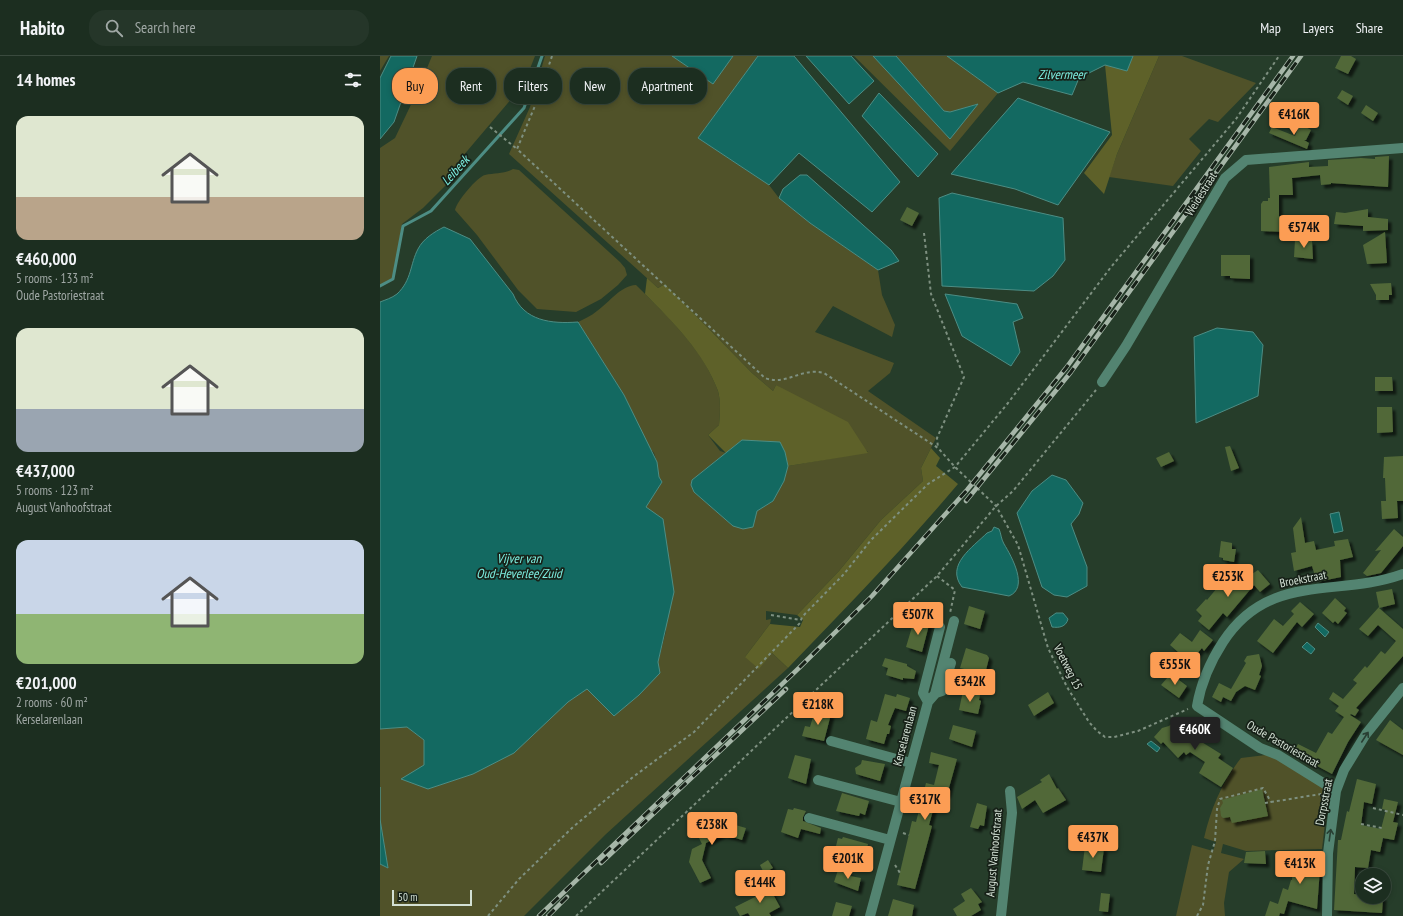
<!DOCTYPE html>
<meta charset="utf-8">
<style>
body{margin:0;font-family:"PT Sans Narrow",sans-serif;background:#253629;color:#f1f3f6;height:100vh;display:flex;flex-direction:column;font-size:15px;white-space:nowrap}
*{box-sizing:border-box;margin:0}
p{font-size:13px;color:#a0a8a5}
.icon{flex:none;width:22px;height:22px;fill:none;stroke:currentColor;stroke-width:2;stroke-linecap:round;stroke-linejoin:round}
.map{position:relative;flex:1;overflow:hidden}
.sheet{display:flex;flex-direction:column;background:#1c2e20;width:380px}
.sheet>*{flex:none}
.top-card{position:absolute;left:12px;top:12px;width:380px;height:36px;display:flex;gap:8px}
.controls{position:absolute;left:975px;top:812px;display:grid;gap:8px}
.controls a{display:grid;place-items:center;width:36px;height:36px;border-radius:50%;background:#1c2e20;box-shadow:0 2px 6px #0003,0 0 0 1px #3a4a3e;font-size:20px}
.scale{position:absolute;left:12px;bottom:10px;width:80px;box-sizing:border-box;padding-left:4px;border:2px solid #d3e0d4;border-top:0;font-size:11px;line-height:14px;white-space:nowrap;color:#d3e0d4;-webkit-text-stroke:3px #172118;paint-order:stroke}
.price{position:absolute;translate:-50% -34px;padding:0 9px;border-radius:4px;background:#fc9d54;color:#111;font-size:13px;line-height:26px;filter:drop-shadow(0 1px 2px #0008)}
.price::after{content:'';position:absolute;left:50%;top:24px;width:12px;height:9px;margin-left:-6px;background:inherit;clip-path:polygon(0 0,100% 0,50% 100%)}
.price.active{background:#222;color:#fff}
ul{padding:0;list-style:none}
li{display:grid;align-content:center;gap:8px;height:212px;padding:0 16px}
li span{display:grid;place-items:center;height:124px;border-radius:12px;color:#555}
li>.icon{margin-inline-start:auto}
span .icon{width:72px;height:72px;fill:#fffc;stroke-width:1}
li b{font-size:17px}
h2{display:flex;justify-content:space-between;align-items:center;height:48px;padding:0 16px;font-size:17px}
.tag{padding:0 14px;border-radius:16px;background:#1c2e20;box-shadow:0 2px 6px #0003,0 0 0 1px #3a4a3e;font-size:14px;line-height:36px}
.tag.active{background:#fc9d54;color:#111}
header{display:flex;align-items:center;gap:24px;box-sizing:border-box;height:56px;padding:0 20px;background:#1c2e20;border-bottom:1px solid #3a4a3e}
header strong{font-size:19px}
nav{display:flex;gap:22px;margin-inline-start:auto;font-size:14px}
.search{width:280px;height:36px;background:#253629;display:flex;align-items:center;gap:10px;box-sizing:border-box;padding:0 14px;border-radius:16px;color:#a0a8a5;font-size:15px}
main{display:flex;flex:1;min-height:0}
.map>svg:first-child{display:block}
.green{fill:#505229}
.forest{fill:#5e6129}
.water{fill:#136961;stroke:#4d8d84}
.lines{fill:none;stroke-linecap:round;stroke-linejoin:round}
.stream{stroke:#4d8d84;stroke-width:3}
.building{fill:#516838;filter:url(#shadow)}
.path{stroke:#7e9080;stroke-width:2;stroke-dasharray:3 3;stroke-linecap:butt}
.minor{stroke:#538471;stroke-width:10}
.rail-casing{stroke:#a6b6a8;stroke-width:4.5}
.rail{stroke:#172118;stroke-width:3;stroke-dasharray:9;stroke-linecap:butt}
.oneway{stroke:#293f33}
.labels{text-anchor:middle;stroke-width:3.5;stroke-linejoin:round;paint-order:stroke}
.street-label{font-size:12px;fill:#d3e0d4;stroke:#172118}
.water-label{font-size:13px;font-style:italic;fill:#7df0e2;stroke:#172118}
</style>
<header>
<strong>Habito</strong>
<div class="search"><svg class="icon" aria-label="search" viewBox="0 0 24 24"><circle cx="10" cy="10" r="6"/><path d="M15 15l6 6"/></svg>Search here</div>
<nav><a>Map</a><a>Layers</a><a>Share</a></nav>
</header>
<main>
<section class="sheet">
<h2>14 homes<svg class="icon" aria-label="filters" viewBox="0 0 24 24"><path d="M4 7h16M4 17h16"/><circle cx="9" cy="7" r="2"/><circle cx="15" cy="17" r="2"/></svg></h2>
<ul>
<li><span style="background:linear-gradient(#dfe7d0 65%,#b9a48a 0)"><svg class="icon" aria-label="home" viewBox="0 0 24 24"><path d="M3 11l9-7 9 7M6 9v11h12V9"/></svg></span><div><b>€460,000</b><p>5 rooms · 133 m²</p><p>Oude Pastoriestraat</p></div></li>
<li><span style="background:linear-gradient(#dfe7d0 65%,#9aa5b1 0)"><svg class="icon" aria-label="home" viewBox="0 0 24 24"><path d="M3 11l9-7 9 7M6 9v11h12V9"/></svg></span><div><b>€437,000</b><p>5 rooms · 123 m²</p><p>August Vanhoofstraat</p></div></li>
<li><span style="background:linear-gradient(#c9d6e8 60%,#8fb573 0)"><svg class="icon" aria-label="home" viewBox="0 0 24 24"><path d="M3 11l9-7 9 7M6 9v11h12V9"/></svg></span><div><b>€201,000</b><p>2 rooms · 60 m²</p><p>Kerselarenlaan</p></div></li>
</ul>
</section>
<div class="map">
<svg width="1023" height="860" viewBox="0 0 1023 860">
<defs>
<filter id="shadow"><feDropShadow dx="3.5" dy="3.5" stdDeviation="1" flood-color="#0009"/></filter>
</defs>
<rect width="100%" height="100%" fill="#263d2a"/>
<!-- green -->
<path class="green" d="M0,0H9L0,15Z
M52,0H155L144,28L77,107L74,121L43,152L22,168L13,223L0,230V92L15,82L38,34Z
M165,0H292L333,27L353,0H378L318,82L389,129L399,142L430,167L498,214L502,239L515,269L512,281L453,250L435,276L514,307L510,317L488,335L556,382L541,412L543,425L501,464L459,515L417,559L386,555V564L391,563L390,568L365,601L392,597L408,612L225,779L144,860H0V808L8,812L0,763V673L27,671L44,684V709L188,646L207,633L234,660L278,606L286,575L266,451L282,426L279,421L277,406L274,397L267,389L244,339L198,266C204,263 211,260 217,255C230,246 240,230 256,229C287,260 323,293 338,335C341,346 340,358 339,369L328,379L340,395L346,397L312,424L311,429L314,436L353,470L373,471L377,455L393,445L404,425L408,410L488,396L396,329L393,335L372,317L285,228L278,232L129,98L150,51Z
M474,0H493L570,83L597,48L570,56L564,55L516,0H567L618,37L570,95Z
M779,0H802L876,27L838,66L829,63L809,83L821,95L793,130L729,121L737,98Z
M133,113L139,114L240,206L245,212L247,219L238,229L221,243L196,256L157,253L138,234L97,179L75,154C77,145 97,121 105,119C115,117 125,118 133,113Z
M893,698L946,733L948,742L942,793L866,795L843,788L841,797L864,803L849,816L844,847L845,860H796L812,789L833,795L836,786L824,782C831,752 842,726 861,702Z"/>
<!-- forest -->
<path class="forest" d="M753,0H779L737,98L724,138L704,117L732,79L725,9L747,14Z
M267,222L278,232L285,228L372,317L393,335L396,329L468,366L488,397L408,410L405,396L362,384L346,397L328,379L339,369C340,358 341,346 338,335C324,297 293,266 265,238Z
M551,392L560,402L556,410L578,428C524,492 466,552 408,612L392,597L379,613L365,601L390,568L420,571L423,564L417,559L459,515L501,464L543,425L541,412Z"/>
<!-- water -->
<path class="water" d="M11,0H37L14,66L0,83V22Z
M292,0H353L333,28Z
M378,0H414L520,126L492,156L419,97L389,129L318,82Z
M426,0H471L494,25L469,48Z
M493,0H516L564,55L570,56L598,48L570,83Z
M567,0H753L747,15L725,9L699,22L692,39L643,26L618,37Z
M499,37L558,98L538,121L482,60Z
M638,42L730,76L678,149L635,133L571,118Z
M420,119H427L511,194L519,205L498,214L430,167L399,142L403,133Z
M572,137L683,162L685,204L673,220L654,235L562,230L559,142Z
M64,171L90,183L133,238C144,265 171,268 198,266L244,339L277,406L279,421L282,426L266,451L283,463L294,536L278,606L280,617L259,639L234,660L207,633L188,646L134,697L93,718L48,733L21,723L44,709V684L27,671L0,673V246C5,244 12,242 17,238C32,224 30,208 38,193C43,183 54,176 64,171Z
M565,238L637,248L643,262L633,266L640,296L631,310L582,280Z
M837,272L873,276L883,289L878,340L816,367L814,281Z
M362,384L400,386L405,396L408,410L404,425L393,445L377,455L373,471L363,473L353,470L314,436L311,429L312,424Z
M672,419L686,424L703,447L699,458L691,468L707,511V530L687,541L674,539L662,531L637,457L652,435Z
M959,456L963,475L954,477L950,458Z
M614,471L619,473C621,477 621,483 624,488C632,501 649,532 629,540L582,531C565,509 593,491 607,477L612,475Z
M676,557H683L688,563C686,571 679,572 672,571L669,562Z
M938,567L949,576L945,581L935,571Z
M927,586L935,593L931,598L922,591Z
M771,685L780,692L777,696L767,688Z
M0,731V763L8,812L0,808Z"/>
<g class="lines">
<!-- stream -->
<path class="stream" d="M0,230L13,223L23,170L51,155L144,52L162,0"/>
</g>
<!-- building -->
<path class="building" d="M961,0H971L976,3L968,18L955,12Z
M962,34L973,40L968,49L957,42Z
M986,49L998,57L993,65L981,57Z
M920,68L931,74L926,84H924L929,87L927,93L889,77L892,71L915,80Z
M1009,100L1008,131L951,127V128L941,129L940,119L912,122L913,139H899V160L908,161L907,176L881,175V148L883,145H888V142H890L889,111L929,106V111L948,110V104L981,102L995,103V101Z
M527,151L539,157L532,170L520,164Z
M988,153V161L1008,163V174L983,175V170L954,168L956,156L965,157Z
M1005,176L1007,207L987,208L983,189Z
M915,184L932,185L933,203L914,201Z
M841,199H870V223L850,222V220H841Z
M1011,227L1012,239H1009V244H996V239L990,228Z
M995,321H1012L1013,335H995Z
M997,351H1012L1013,376L997,377Z
M850,390L859,412L851,415L845,391Z
M789,396L794,405L781,411L776,402Z
M1023,400V445H1017L1018,462L1002,463L1001,445H1006L1005,422H1003L1004,401Z
M921,461L925,487L934,485L936,494L955,490L954,485L968,483L973,501L960,504L961,521L937,526L932,510L914,515L911,497L916,496L913,472Z
M1014,473L1023,481V490L1001,517L987,520L983,517L1001,494L995,495Z
M841,485L852,487V493H856L854,506L843,504V502L839,501Z
M878,514L890,528L880,536L874,529L847,561L843,557L829,574L818,565L822,560L816,554L826,543L827,544L847,520L857,528Z
M1012,533L1015,548L999,552L1023,573V600L976,652L979,654L975,660L971,658L970,659L981,666L968,686L952,718L913,697L918,688L936,697L948,676L952,678L964,661L955,655L959,650L949,643L953,636L963,643L977,627L973,624L985,610L987,612L1001,595L1005,598L1016,585L998,569L988,580L979,573L999,551L996,536Z
M955,542L966,552L964,555L967,557L958,568L955,565L953,567L942,557Z
M920,546L934,558L922,571L917,566L893,597L877,585L894,563L903,570L914,558L911,555Z
M589,550L605,555L600,573L584,568Z
M540,563L550,565L542,596L526,591L532,571L537,573Z
M820,574L833,584L824,595L822,592L807,609L796,599L798,596L790,589L800,577L812,586Z
M586,592L607,599L609,602L605,618L580,612Z
M879,598L882,610L879,619L881,620L875,634L865,630L856,636L851,645L843,641L841,646L832,641L839,627L851,633L866,607L864,605L867,600Z
M505,602L527,608V610L536,615L534,623L523,622V624L506,619L508,612L502,610Z
M788,621L793,624L795,621L807,630L799,642L781,629Z
M583,635L600,639L599,644L601,645L598,658L579,654Z
M668,636L674,647L654,660L648,649Z
M505,638L516,641L517,638L530,642L526,655L515,652L508,669L511,670L509,678H507L504,688L486,683L491,664L497,666Z
M435,654L451,658L444,685L422,680L425,670L430,671Z
M796,664L806,671L807,670L820,685L841,698L838,702L853,712L841,731L819,717L825,706L810,696L806,699L804,696L798,702L783,686L781,688L774,681L782,672L789,670Z
M1010,664L1023,674V699L996,684Z
M573,669L596,675L592,691L569,683Z
M551,696L577,703L567,739L558,736L549,769L552,770L535,833L517,829L532,765L536,766L546,727L554,729L559,709L549,707Z
M415,699L431,703L426,728L408,722Z
M482,704L505,708L500,725L476,718L475,712L481,708Z
M669,718L677,733L678,732L686,744L663,757L655,744L642,753L637,741L662,726L660,724Z
M977,723L996,728L992,748L984,746L981,769L1001,773L1006,754L1002,753L1004,743L1018,746L1013,766L1018,767L1014,784L1003,782L1000,796L991,794L988,812L975,811L974,838L982,839V841H1003L1002,857L954,854L958,784H961L967,755L969,756Z
M882,733L888,760L852,767L850,761L843,762L841,760L840,752L843,747L842,744Z
M462,737L489,745L485,759L480,757L479,760L456,755Z
M597,747L607,750L604,770L600,769L598,773L590,771Z
M414,752L426,755L423,761V765L441,772L440,778L421,773L418,782L401,776L408,753L413,754Z
M341,765L366,772L362,784L343,778L326,787L322,804L331,822L320,827L309,806L312,793L322,788L317,778Z
M463,781L488,788L484,804L458,797L459,795L455,794L458,782L462,783Z
M705,790L724,792L721,816L702,814Z
M885,795L886,808L864,807L866,796Z
M927,798L941,799L937,853L908,845L904,858L900,857L899,860H885L890,845L898,848L903,832L908,834L911,824H912L914,800Z
M388,804L393,812L384,817L380,809Z
M458,814L471,817L470,820L481,822L478,835L454,826Z
M388,829L400,851L389,857L391,860H370L368,857L360,860L355,851L381,838L379,834Z
M591,832L602,846L598,848L601,854L591,860H577L573,853L585,845L581,838Z
M721,837L730,838L728,856L719,855Z
M513,843L534,849L532,860H508Z
M456,846L472,850L469,860H452Z"/>
<g class="lines">
<!-- path -->
<path class="path" d="M172,0L157,45L137,93L385,322C407,330 421,311 444,317L558,392L575,411L616,450L638,489L668,592L687,631L709,666L717,675L725,681H734L758,675L808,653
M110,71L137,93
M544,177L551,238L584,321L557,382L558,392
M557,520L575,534L570,557
M391,559L420,564
M885,747L941,738
M993,752L1023,759
M981,768L1002,772
M523,777L529,779
M515,809L520,817
M108,860L139,823L193,771L253,721L314,676L420,567L422,561L464,518L491,484L548,428L575,411L628,347L731,211L856,63L899,0
M196,860L557,520L616,450L633,435L716,334
M817,860L823,849L828,809L835,785L837,753L840,743L883,732L891,746"/>
<!-- minor -->
<path class="minor" d="M722,326L746,290L845,122L866,104L1023,92
M556,637L562,635L571,607
M548,646L543,637L560,571
M451,685L531,707
M438,724L521,746
M956,735L898,699L880,692L817,650C821,627 830,606 843,586C889,515 957,542 1023,518
M429,762L510,784
M490,860L548,646L555,638L574,565
M621,860L632,757L630,735
M947,860L948,797L956,735L964,714L986,678L1023,632"/>
<defs>
<path id="rail" d="M586,445L691,316L921,0
M221,807L406,633
M159,860L420,611L492,540L587,434L686,312L913,0
M168,860L187,841"/>
</defs>
<!-- rail casing -->
<use href="#rail" class="rail-casing"/>
<!-- rail -->
<use href="#rail" class="rail"/>
</g>
<!-- one-way arrows -->
<defs><path id="oneway-shaft" d="M-6 0H5M1.5-3L5.5 0L1.5 3" fill="none" stroke-width="1.6" stroke-linecap="round" stroke-linejoin="round"/></defs>
<g class="oneway">
<use href="#oneway-shaft" transform="translate(985 681) rotate(-57)"/>
<use href="#oneway-shaft" transform="translate(950 779) rotate(-82)"/>
</g>
<g class="labels">
<!-- street labels -->
<g class="street-label">
<text transform="translate(821 138) rotate(-58)" y="4">Weidestraat</text>
<text transform="translate(923 523) rotate(-11)" y="4">Broekstraat</text>
<text transform="translate(688 611) rotate(63)" y="4">Voetweg 15</text>
<text transform="translate(525 680) rotate(-75)" y="4">Kerselarenlaan</text>
<text transform="translate(903 688) rotate(30)" y="4">Oude Pastoriestraat</text>
<text transform="translate(944 746) rotate(-79)" y="4">Dorpsstraat</text>
<text transform="translate(614 797) rotate(-85)" y="4">August Vanhoofstraat</text>
</g>
<!-- water labels -->
<g class="water-label">
<text x="682" y="23">Zilvermeer</text>
<text transform="translate(75 114) rotate(-48)" y="5">Leibeek</text>
<text x="139" y="507">Vijver van<tspan x="139" dy="15">Oud-Heverlee/Zuid</tspan></text>
</g>
</g>
</svg>
<div class="controls">
<a><svg class="icon" aria-label="layers" viewBox="0 0 24 24"><path d="M12 4l9 5-9 5-9-5zM3 14l9 5 9-5"/></svg></a>
</div>
<div class="scale">50 m</div>
<b class="price" style="left:914px;top:80px">€416K</b>
<b class="price" style="left:924px;top:193px">€574K</b>
<b class="price" style="left:848px;top:542px">€253K</b>
<b class="price" style="left:538px;top:580px">€507K</b>
<b class="price" style="left:795px;top:630px">€555K</b>
<b class="price" style="left:590px;top:647px">€342K</b>
<b class="price" style="left:438px;top:670px">€218K</b>
<b class="price active" style="left:815px;top:695px">€460K</b>
<b class="price" style="left:545px;top:765px">€317K</b>
<b class="price" style="left:332px;top:790px">€238K</b>
<b class="price" style="left:713px;top:803px">€437K</b>
<b class="price" style="left:468px;top:824px">€201K</b>
<b class="price" style="left:920px;top:829px">€413K</b>
<b class="price" style="left:380px;top:848px">€144K</b>
<div class="top-card">
<a class="tag active">Buy</a>
<a class="tag">Rent</a>
<a class="tag">Filters</a>
<a class="tag">New</a>
<a class="tag">Apartment</a>
</div>
</div>
</main>
